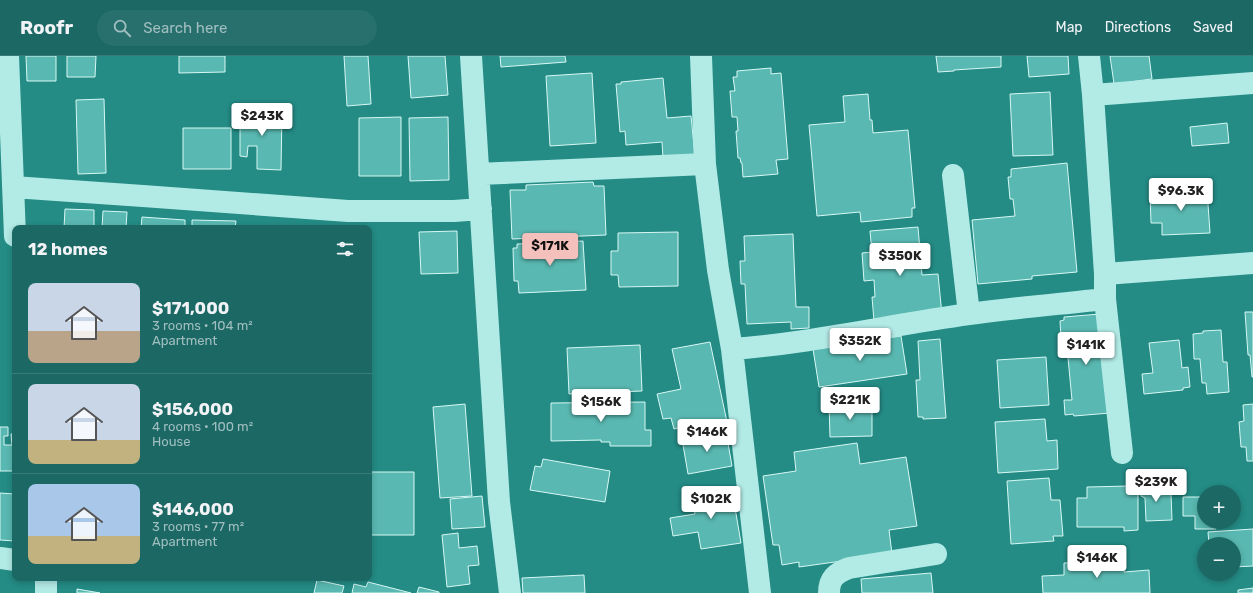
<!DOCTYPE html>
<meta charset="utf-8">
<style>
body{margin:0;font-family:Rubik,sans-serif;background:#28706d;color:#f1f3f6;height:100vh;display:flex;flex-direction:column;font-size:15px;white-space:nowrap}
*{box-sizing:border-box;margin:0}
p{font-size:13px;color:#a0bebf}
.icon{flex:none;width:22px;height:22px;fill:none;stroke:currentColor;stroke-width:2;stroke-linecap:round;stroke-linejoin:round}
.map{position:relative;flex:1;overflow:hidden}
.panel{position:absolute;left:12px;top:169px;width:360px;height:356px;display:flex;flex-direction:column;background:#1b6864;border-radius:8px;box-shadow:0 2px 6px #0003}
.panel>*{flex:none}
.fabs{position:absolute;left:1197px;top:429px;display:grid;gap:8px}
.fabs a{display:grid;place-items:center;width:44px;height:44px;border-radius:50%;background:#1b6864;box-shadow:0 2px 6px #0003;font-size:20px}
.price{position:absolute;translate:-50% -34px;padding:0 9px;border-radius:4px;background:#fff;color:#222;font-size:13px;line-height:26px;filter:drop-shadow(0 1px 2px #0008)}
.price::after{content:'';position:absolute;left:50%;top:24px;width:12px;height:9px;margin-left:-6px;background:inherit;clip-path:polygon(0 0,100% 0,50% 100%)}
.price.active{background:#f3c0bc;color:#111}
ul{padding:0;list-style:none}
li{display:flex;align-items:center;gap:12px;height:100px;padding:0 16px}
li+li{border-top:1px solid #397b78}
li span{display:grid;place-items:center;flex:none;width:112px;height:80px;border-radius:8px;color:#555}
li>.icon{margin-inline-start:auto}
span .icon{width:48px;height:48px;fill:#fffc;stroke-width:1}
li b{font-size:17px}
h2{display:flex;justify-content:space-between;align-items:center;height:48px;padding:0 16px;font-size:17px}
header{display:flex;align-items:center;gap:24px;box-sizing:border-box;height:56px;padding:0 20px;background:#1b6864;border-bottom:1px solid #397b78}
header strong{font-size:19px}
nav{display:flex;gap:22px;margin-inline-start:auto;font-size:14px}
.search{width:280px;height:36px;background:#28706d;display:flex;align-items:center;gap:10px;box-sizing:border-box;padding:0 14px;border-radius:22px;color:#a0bebf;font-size:15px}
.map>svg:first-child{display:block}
.building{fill:#59b8b1;stroke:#d7f8f5}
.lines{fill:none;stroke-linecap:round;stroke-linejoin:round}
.minor{stroke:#b2eae6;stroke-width:22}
</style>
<header>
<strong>Roofr</strong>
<div class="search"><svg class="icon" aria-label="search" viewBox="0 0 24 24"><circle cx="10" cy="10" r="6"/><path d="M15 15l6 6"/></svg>Search here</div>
<nav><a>Map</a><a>Directions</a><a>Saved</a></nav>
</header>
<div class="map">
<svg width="1253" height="537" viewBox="0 0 1253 537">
<rect width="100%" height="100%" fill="#248b85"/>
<!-- building -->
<path class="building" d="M26,0H56V25H27Z
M67,0H96L95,21H67Z
M179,0H225V16L179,17Z
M344,0H368L371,48L347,50Z
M408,0H445L448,39L411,42Z
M500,0H565L566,6L501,11Z
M936,0H1001V11L954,14V15L938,16Z
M1027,0H1068L1069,18L1029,21Z
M1110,0H1149L1152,23L1114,28Z
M771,12V18L781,17L788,103L776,104L778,118L743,121L742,107H741L740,102H738L736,75H738L737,61H732L730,35H735L733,21H737V15Z
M592,17L596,87L550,90L546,20Z
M663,22L667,62L691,60L695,100L663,102L662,86L626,89L625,75L620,76L616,28H621V26Z
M1050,36L1053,99L1013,100L1010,38Z
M868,38L870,64H872L873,77L908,74L915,152H912V161L861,166L860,156L817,160L809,69L845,66L843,40Z
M104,43L106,117L78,118L76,44Z
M240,54L282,55L281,114L257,113V90H248L247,101L240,100Z
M401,61V120H359V62Z
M448,61L449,124L410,125L409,62Z
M1227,67L1229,87L1192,90L1190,71Z
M183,72H231V113H183Z
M1067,107L1077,216L1032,220V223L978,228L972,164L1015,160L1013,143H1010L1008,121H1011V113Z
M593,126L594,130H604L606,179L512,183L510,134H526V129Z
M1207,134L1210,177L1162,179V167H1151L1150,137Z
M65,153L94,154V172H64Z
M103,155L127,156L126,172H102Z
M142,161L185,164V172H141Z
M192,164L236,165L235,172H192Z
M918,171L922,219L938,218L942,259L874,265L872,241H875L874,224L864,225L862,197L872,196L870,175Z
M457,175L458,217L421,218L419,176Z
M678,176V230L619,231L618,219H611V195H618V177Z
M793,178L796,251H809V272L791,273V266L747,268L745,228H741L740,205H745L744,180Z
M583,185L586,234L519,237L518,225H514L513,192H517V188Z
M1245,256H1253V321H1252L1250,299H1248Z
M1100,258L1110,357L1074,360L1073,358L1065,359L1064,344H1072L1066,281L1061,282L1060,265L1064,264V261Z
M1221,274L1223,306H1227L1229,336L1207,338L1206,327H1202L1200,303H1194L1193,278L1203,277V275Z
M901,280L907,318L819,331L813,293Z
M940,283L946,362L923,363V361H918L916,324H920L918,285Z
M1179,284L1182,312L1188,311L1190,331L1183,332V334L1144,338L1142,318L1153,317L1149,287Z
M710,286L727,366L690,374L689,369L674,373L671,362L663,363L657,338L681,333L672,293Z
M640,289L642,335L569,338L567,292Z
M1046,301L1049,349L1000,352L997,304Z
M645,346V374H651V390H610V386H601V384L551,385V347Z
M860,347L861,355H872V380L830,381L829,348Z
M465,348L472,440L440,442L433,351Z
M1253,348V405H1247L1246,391H1241L1239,366L1244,365L1243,349Z
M1045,363L1047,385L1057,384L1058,413L998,417L995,366Z
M0,371H8V380H4V389H12L11,378H15V415H0Z
M726,376L732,410L688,418L682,383Z
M857,387L860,408L906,401L917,470L889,474L892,498L799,511V506L782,509L779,489H773L763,420L796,415L794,396Z
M543,403L610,415L605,446L530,434L535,410L541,411Z
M369,416H414V479H369Z
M1049,422L1051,444H1060L1063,480H1053L1054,485L1011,488L1007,425Z
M1141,426H1159V439L1171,438L1172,464L1146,465L1145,442L1141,440Z
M1129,430V437H1138V474L1124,475V471H1077V442H1087V431Z
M732,434L741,487L701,493L698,476L673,480L670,462L695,458L692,440Z
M0,437L15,438V485L0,484Z
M482,440L485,471L452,473L450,443Z
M1183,441H1204V466H1215L1216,473H1195V460H1183Z
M1253,473V510L1234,511V488H1209L1208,476Z
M458,477L459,492L477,490L479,509L468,510L470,528L447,531L442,479Z
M1123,504L1124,516L1149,514L1150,537H1043L1042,520L1064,519V507Z
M931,517L933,537H862L861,523Z
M584,519L585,537H523L522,522Z
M317,524L344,530L342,537H314Z
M368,526L411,537H352L354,528L366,531Z
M419,531L439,536V537H417Z
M1253,532V537H1238V534Z
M77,533L100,537H77Z"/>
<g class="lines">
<!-- minor -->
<path class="minor" d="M8,0L15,180
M471,0L499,446L510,537
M701,0L705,108L718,214L732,293C812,287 890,269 969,258C1014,252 1060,248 1105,243V218L1093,39L1089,0
M1093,39L1253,27
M479,118L705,108
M953,119L969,258
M13,131L143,140L348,155H454L481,153
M1105,218L1253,207
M1105,243L1122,397
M732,293L760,537
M0,502L15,504
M46,537V522
M829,537C829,522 836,517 849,512L936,498"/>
</g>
</svg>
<div class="fabs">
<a>+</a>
<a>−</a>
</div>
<b class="price" style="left:262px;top:81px">$243K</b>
<b class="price" style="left:1181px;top:156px">$96.3K</b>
<b class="price active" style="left:550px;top:211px">$171K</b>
<b class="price" style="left:900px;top:221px">$350K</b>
<b class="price" style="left:860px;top:306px">$352K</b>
<b class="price" style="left:1086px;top:310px">$141K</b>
<b class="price" style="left:850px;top:365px">$221K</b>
<b class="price" style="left:601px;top:367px">$156K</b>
<b class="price" style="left:707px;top:397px">$146K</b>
<b class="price" style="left:1156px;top:447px">$239K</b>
<b class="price" style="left:711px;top:464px">$102K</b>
<b class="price" style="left:1097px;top:523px">$146K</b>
<section class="panel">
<h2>12 homes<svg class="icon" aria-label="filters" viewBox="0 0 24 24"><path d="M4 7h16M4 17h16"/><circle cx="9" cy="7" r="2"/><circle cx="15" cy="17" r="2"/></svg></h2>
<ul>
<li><span style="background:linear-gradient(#c9d6e8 60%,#b9a48a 0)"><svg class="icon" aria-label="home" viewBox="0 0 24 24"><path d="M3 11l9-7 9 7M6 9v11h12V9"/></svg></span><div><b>$171,000</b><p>3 rooms · 104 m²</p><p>Apartment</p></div></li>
<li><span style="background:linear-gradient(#c9d6e8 70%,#c2b280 0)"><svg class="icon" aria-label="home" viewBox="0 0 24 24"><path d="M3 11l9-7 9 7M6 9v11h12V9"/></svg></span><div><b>$156,000</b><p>4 rooms · 100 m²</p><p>House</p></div></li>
<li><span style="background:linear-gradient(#a9c7e8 65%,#c2b280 0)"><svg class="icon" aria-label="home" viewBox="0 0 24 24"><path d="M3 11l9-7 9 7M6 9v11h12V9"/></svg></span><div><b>$146,000</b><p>3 rooms · 77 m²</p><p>Apartment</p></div></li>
</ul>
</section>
</div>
